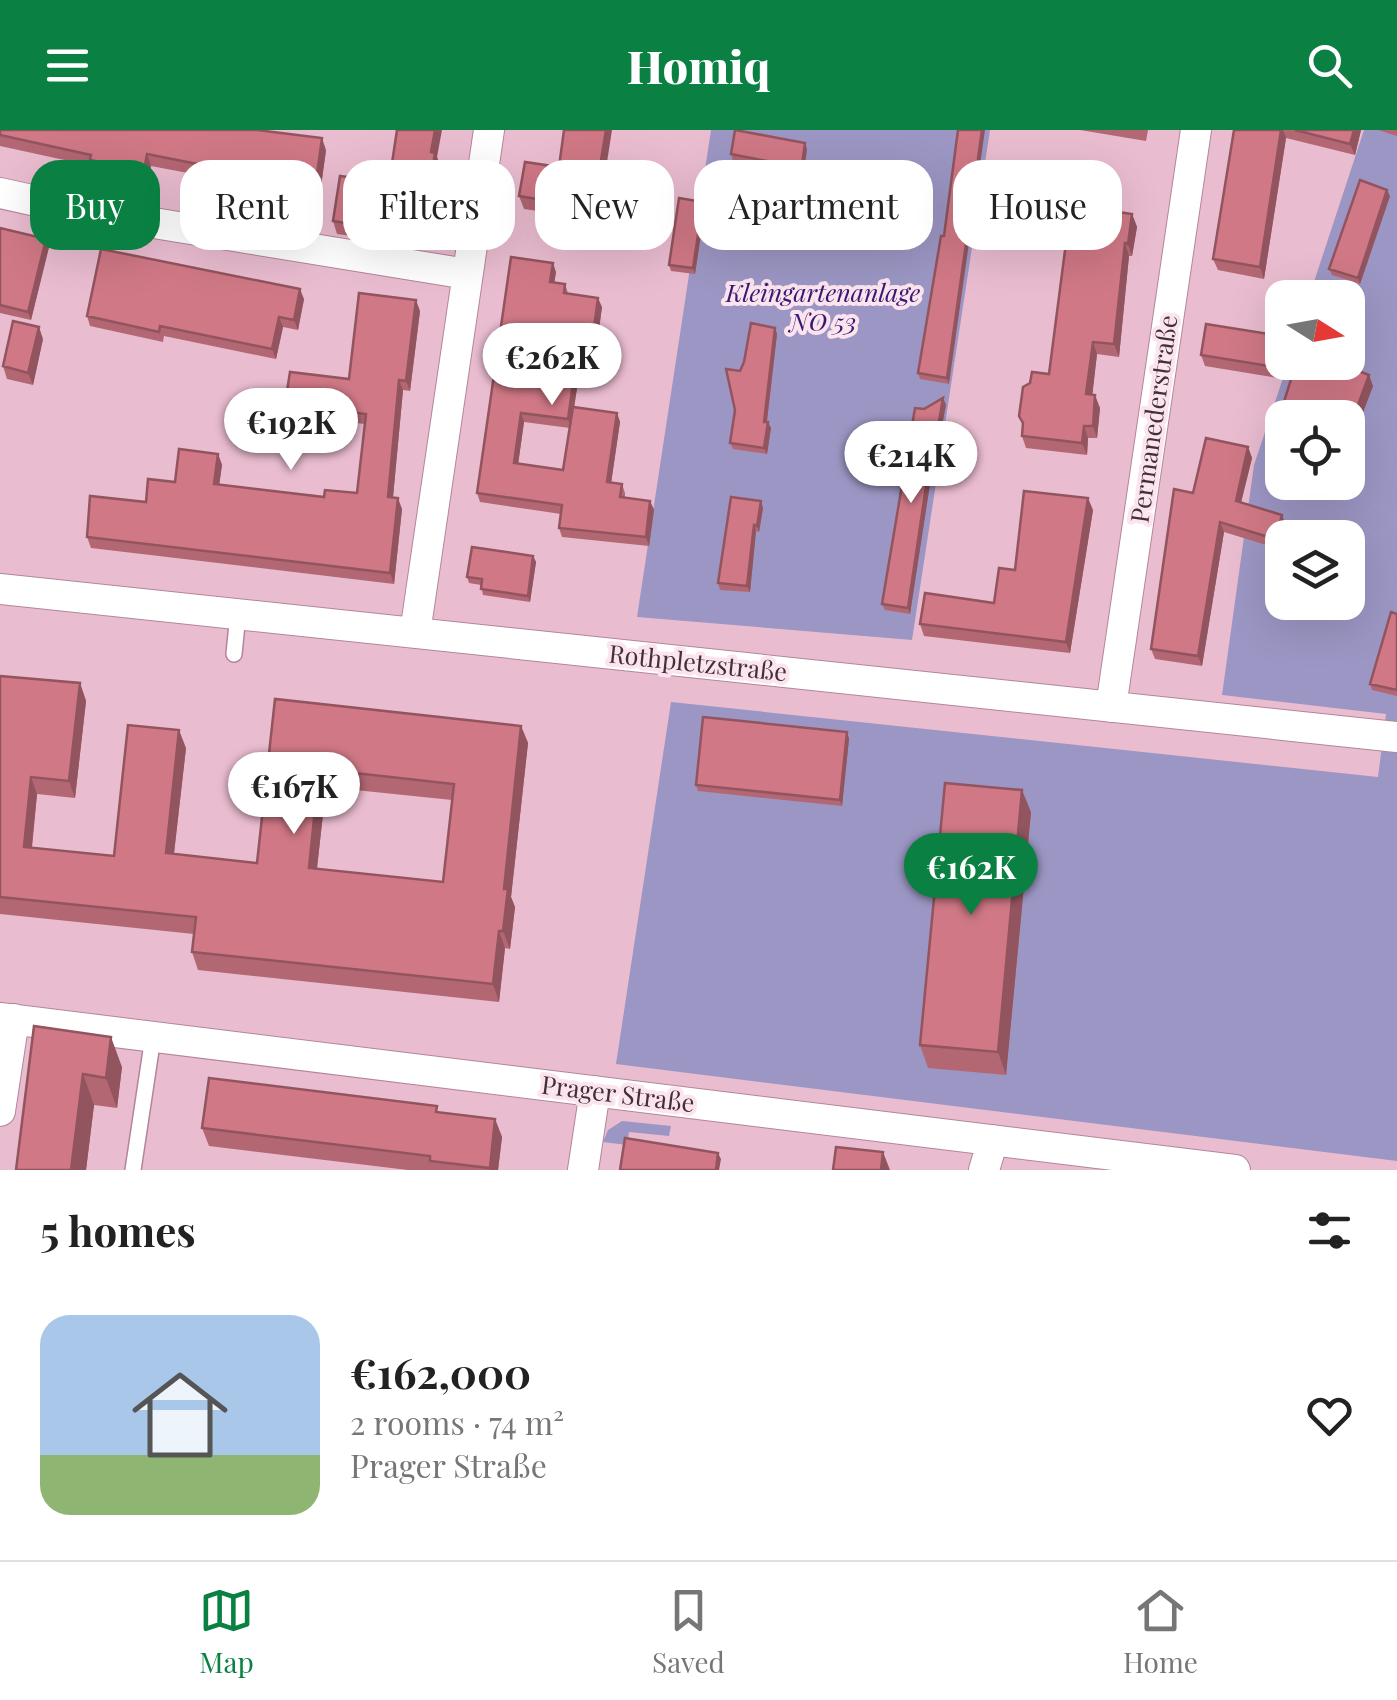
<!DOCTYPE html>
<meta charset="utf-8">
<style>
body{margin:0;font-family:"Playfair Display",serif;background:#f6f6f6;color:#222;height:100vh;display:flex;flex-direction:column;font-size:38px;white-space:nowrap}
*{box-sizing:border-box;margin:0}
p{font-size:32px;color:#767676}
.icon{flex:none;width:55px;height:55px;fill:none;stroke:currentColor;stroke-width:2;stroke-linecap:round;stroke-linejoin:round}
.map{position:relative;height:1040px;overflow:hidden}
.panel{display:flex;flex-direction:column;background:#fff;flex:1}
.panel>*{flex:none}
.banner{position:absolute;left:30px;top:30px;width:1338px;height:90px;display:flex;gap:20px}
.needle{width:65px;rotate:101deg}
.tools{position:absolute;left:1265px;top:150px;display:grid;gap:20px}
.tools a{display:grid;place-items:center;width:100px;height:100px;border-radius:20px;background:#fff;box-shadow:0 10px 40px #0002;font-size:50px}
.price{position:absolute;translate:-50% -85px;padding:0 22px;border-radius:35px;background:#fff;color:#222;font-size:32px;line-height:65px;filter:drop-shadow(0 2px 5px #0008)}
.price::after{content:'';position:absolute;left:50%;top:60px;width:30px;height:22px;margin-left:-15px;background:inherit;clip-path:polygon(0 0,100% 0,50% 100%)}
.price.current{background:#0b8043;color:#fff}
ul{padding:0;list-style:none}
li{display:flex;align-items:center;gap:30px;height:250px;padding:0 40px}
li+li{border-top:2px solid #e0e0e0}
li span{display:grid;place-items:center;flex:none;width:280px;height:200px;border-radius:30px;color:#555}
li>.icon{margin-inline-start:auto}
span .icon{width:120px;height:120px;fill:#fffc;stroke-width:1}
li b{font-size:42px}
h2{display:flex;justify-content:space-between;align-items:center;height:120px;padding:0 40px;font-size:42px}
.tag{padding:0 35px;border-radius:30px;background:#fff;box-shadow:0 10px 40px #0002;font-size:35px;line-height:90px}
.tag.current{background:#0b8043;color:#fff}
header{display:flex;justify-content:space-between;align-items:center;height:130px;padding:0 40px;background:#0b8043;color:#fff;font-size:45px;font-weight:800}
.menu{display:flex;justify-content:space-around;align-items:center;height:140px;border-top:2px solid #e0e0e0;background:#fff;font-size:28px;color:#767676}
.menu a{display:grid;justify-items:center;gap:5px}
.menu .current{color:#0b8043}
.map>svg:first-child{display:block}
.green{fill:#9c96c4;fill-rule:evenodd}
.lines{fill:none;stroke-linecap:round;stroke-linejoin:round}
.lane-casing{stroke:#b2869a;stroke-width:18}
.street-casing{stroke:#b2869a;stroke-width:32}
.lane{stroke:#fff;stroke-width:15}
.street{stroke:#fff;stroke-width:30}
.wall{fill:#b36773;fill-rule:evenodd}
.shaded-wall{fill:#92545e}
.building{fill:#d07886;stroke:#92545e;stroke-width:2.5;fill-rule:evenodd}
.labels{text-anchor:middle;stroke-width:8;stroke-linejoin:round;paint-order:stroke}
.park-label{font-size:25px;font-style:italic;fill:#351972;stroke:#fce4ee}
.street-label{font-size:25px;fill:#423038;stroke:#fce4ee}
</style>
<header><svg class="icon" aria-label="menu" viewBox="0 0 24 24"><path d="M4 6h16M4 12h16M4 18h16"/></svg>Homiq<svg class="icon" aria-label="search" viewBox="0 0 24 24"><circle cx="10" cy="10" r="6"/><path d="M15 15l6 6"/></svg></header>
<div class="map">
<svg width="1397" height="1040" viewBox="0 0 1397 1040">
<rect width="100%" height="100%" fill="#eabcd0"/>
<!-- green -->
<path class="green" d="M711,0H990L912,510L637,487Z
M1364,0H1397V1031L616,934L671,572L1378,647L1386,584L1222,565L1254,335L1288,233L1348,232V168L1309,167ZM1282,288H1348V352H1282ZM1282,408H1348V472H1282Z
M622,991L671,996L669,1006L629,1002L627,1015L603,1012L608,1000Z"/>
<g class="lines">
<defs>
<path id="lane" d="M234,524L238,484
M133,1040L153,907"/>
<path id="street" d="M0,63L86,82L467,144
M0,459L1397,607
M415,503L489,0
M1111,577L1196,0
M0,888L1235,1040
M0,981L14,889
M583,1040L595,961
M984,1040L993,1010"/>
</defs>
<!-- lane casing -->
<use href="#lane" class="lane-casing"/>
<!-- street casing -->
<use href="#street" class="street-casing"/>
<!-- lane -->
<use href="#lane" class="lane"/>
<!-- street -->
<use href="#street" class="street"/>
</g>
<!-- wall -->
<path class="wall" d="M0,0L326,20L318,78L250,67L246,54L151,36L148,52L95,42L92,36L0,16Z
M1080,0H1148L1146,11Z
M1234,0H1361L1355,25L1286,8L1264,149L1218,140L1213,129Z
M1378,0H1397V6Z
M807,19L797,90L768,87L765,81L771,38L733,31L731,24Z
M437,27L440,35L429,107L421,105L419,116L337,104L333,91L389,53Z
M607,32L611,43L603,101L557,95L552,83L524,79L519,66L559,37Z
M1390,66L1360,154L1332,145L1329,139Z
M705,78L695,144L671,141L669,135Z
M1132,84L1137,97L1132,126H1129L1119,227L1097,224L1092,265L1100,278L1097,308H1088L1087,325L1026,318L1022,306L1023,296L1019,286L1049,244L1065,116L1053,114L1049,102Z
M0,98L46,109L49,117L31,190L0,183Z
M944,106L949,254L920,249L918,243Z
M556,142L554,153L565,154L568,163L602,177L597,214L584,212L574,277L617,283L620,292L611,352L622,354L625,363V367L650,371L654,380L649,416L562,407L559,398L561,384L480,372L477,363ZM524,292L570,298L563,340L518,334Z
M304,169L298,200L283,197L276,229L164,206L163,212L90,196L87,186Z
M420,181L410,261L403,260L393,367L402,379L394,454L91,418L87,407L146,372L218,324L222,335L219,354L324,367L357,363L365,294L289,285L285,274L349,249Z
M1206,194L1373,256L1351,314L1348,313V288H1285L1282,278L1290,250L1205,236L1201,225Z
M775,198L777,204L767,292L771,298L767,324L733,319L730,313L740,241Z
M43,209L33,255L7,249L3,236Z
M943,268L946,275L938,316L936,315L910,484L885,480L882,474L924,279Z
M1248,317L1252,328L1241,372L1282,385L1286,396L1279,419L1224,402L1202,536L1155,529L1151,519L1193,363Z
M763,378L759,402L756,401L750,462L720,460L718,453Z
M1093,380L1070,523L924,506L920,494L994,473L1015,440Z
M533,426L536,432L530,472L483,465L481,455L469,453L467,447Z
M1397,484V566L1372,560L1370,554Z
M0,546L80,553L86,571L75,668L37,664L32,718L114,726L186,618L174,724L257,733L275,569L521,596L528,613L511,767L515,777L510,819L505,818L499,872L198,840L192,822L194,804L0,784ZM326,657L452,670L443,752L317,739Z
M847,602L849,609L842,676L698,661L696,655Z
M1031,682L1006,945L928,938L920,915Z
M34,896L122,937L117,978L94,975L86,1040H16Z
M439,982L495,989L502,1007L498,1040H408L209,1016L202,998Z"/>
<!-- shaded-wall -->
<path class="shaded-wall" d="M435,0H442L437,27L440,35L429,107L424,94L431,22Z
M606,0H612L607,32L611,43L603,101L598,89L601,30Z
M982,0H985L949,254L947,248Z
M1281,0H1283L1286,8L1264,149L1260,137Z
M1354,0H1361L1355,25L1350,14Z
M322,8L326,20L318,78L314,66Z
M805,13L807,19L797,90L795,84Z
M147,24L151,36L148,52L144,40Z
M1387,60L1390,66L1360,154L1358,148Z
M703,72L705,78L695,144L693,138Z
M1132,84L1137,97L1132,126L1128,114Z
M416,93L421,105L419,116L415,104Z
M46,109L49,117L31,190L28,182Z
M1125,113L1129,126L1119,227L1114,214Z
M553,133L556,142L553,161L550,152Z
M300,159L304,169L298,200L294,190Z
M598,168L602,177L597,214L593,205Z
M416,170L420,181L410,261L406,251Z
M279,187L283,197L276,229L272,219Z
M39,197L43,209L33,255L28,243Z
M775,198L777,204L766,298L764,292Z
M580,203L584,212L571,298L568,289Z
M1093,212L1097,224L1091,277L1086,264Z
M1369,245L1373,256L1351,314L1348,302Z
M399,250L403,260L392,378L388,367Z
M1095,265L1100,278L1097,308L1093,296Z
M943,268L946,275L938,316L936,309Z
M521,283L524,292L517,342L514,333Z
M617,283L620,292L610,361L607,352Z
M768,292L771,298L767,324L764,318Z
M1084,296L1088,308L1087,325L1082,313Z
M933,309L936,315L910,484L908,478Z
M1248,317L1252,328L1239,381L1236,371Z
M218,324L222,335L218,364L214,354Z
M398,368L402,379L394,454L390,443Z
M1088,368L1093,380L1070,523L1066,512Z
M650,371L654,380L649,416L646,407Z
M761,371L763,378L759,402L757,396Z
M1282,385L1286,396L1279,419L1275,409Z
M1220,392L1224,402L1202,536L1198,526Z
M754,395L756,401L750,462L747,456Z
M533,426L536,432L530,472L528,466Z
M80,553L86,571L75,668L69,651Z
M521,596L528,613L511,767L515,777L510,819L503,801L504,759Z
M179,600L186,618L172,740L166,723Z
M847,602L849,609L842,676L840,670Z
M319,639L326,657L315,755L309,738Z
M31,647L37,664L30,734L24,717Z
M1022,660L1031,682L1006,945L998,922Z
M499,801L505,818L499,872L493,854Z
M111,907L122,937L117,978L106,948Z
M83,944L94,975L86,1040H71Z
M495,989L502,1007L498,1040H490Z
M883,1022L890,1040H881Z
M718,1023L721,1029L719,1040H716Z"/>
<!-- building -->
<path class="building" d="M0,0H257L322,8L314,66L246,55L248,44L147,24L144,40L90,30L91,25L0,5Z
M397,0H435L431,22L435,23L424,94L416,93L415,104L333,91L340,46L389,53Z
M564,0H606L601,30L607,31L598,89L552,82L554,72L519,66L525,32L559,37Z
M735,0L805,13L795,84L765,81L772,32L731,24Z
M958,0H982L947,248L918,243L941,106H944Z
M1234,0H1281L1260,137L1213,129Z
M1295,0H1354L1350,14Z
M1360,50L1387,60L1358,148L1329,139Z
M679,68L703,72L693,138L669,135Z
M1053,72L1132,84L1128,114L1125,113L1114,214L1093,212L1086,264L1095,265L1093,296H1084L1082,313L1022,306L1023,293L1019,286L1023,257L1030,253L1032,242L1049,244L1067,105L1049,102Z
M0,98L46,109L28,182L0,175Z
M101,119L300,159L294,190L279,187L272,219L160,196L159,202L87,186Z
M511,127L553,133L550,152L565,154L564,163L598,168L593,205L580,203L568,289L521,283L514,333L563,340L573,277L617,283L607,352L622,354L620,367L650,371L646,407L559,398L562,375L477,363Z
M359,163L416,170L406,251L399,250L388,367L398,368L390,443L87,407L90,366L146,372L148,349L175,352L179,319L218,324L214,354L324,367L325,360L357,363L366,284L285,274L290,242L349,249Z
M13,191L39,197L28,243L3,236Z
M751,193L775,198L764,292H768L764,318L730,313L735,280L726,239L740,241L744,232Z
M1206,194L1282,206V232H1336L1369,245L1348,302V288H1306L1282,278L1294,240L1201,225Z
M943,268L936,309H933L908,478L882,474L915,278L924,279Z
M1206,308L1248,317L1236,371L1282,385L1275,409L1220,392L1198,526L1151,519L1174,359L1193,363Z
M1024,361L1088,368L1066,512L920,494L925,463L994,473L999,438L1015,440Z
M731,367L761,371L757,396L754,395L747,456L718,453Z
M472,417L533,426L528,466L481,459L482,449L467,447Z
M1391,482L1397,484V560L1370,554Z
M0,546L80,553L69,651L31,647L24,717L114,726L128,595L179,600L166,723L257,733L275,569L521,596L504,759H508L503,801H499L493,854L192,822L196,787L0,767ZM319,639L454,654L443,752L309,738Z
M703,587L847,602L840,670L696,655Z
M945,653L1022,660L998,922L920,915Z
M34,896L111,907L106,948L83,944L71,1040H16Z
M209,948L437,976L436,982L495,989L490,1038L430,1031V1026L202,998Z
M625,1008L718,1023L716,1040H620Z
M836,1017L883,1022L881,1040H833Z"/>
<g class="labels">
<!-- park labels -->
<g class="park-label">
<text x="823" y="172">Kleingartenanlage<tspan x="823" dy="29">NO 53</tspan></text>
</g>
<!-- street labels -->
<g class="street-label">
<text transform="translate(1154 289) rotate(-82)" y="9">Permanederstraße</text>
<text transform="translate(698 533) rotate(6)" y="9">Rothpletzstraße</text>
<text transform="translate(618 964) rotate(7)" y="9">Prager Straße</text>
</g>
</g>
</svg>
<div class="tools">
<a><svg class="needle" viewBox="-14 -14 28 28"><path d="M0-13l5 13h-10z" fill="#e53935"/><path d="M0 13l5-13h-10z" fill="#767676"/></svg></a>
<a><svg class="icon" aria-label="locate" viewBox="0 0 24 24"><circle cx="12" cy="12" r="6"/><path d="M12 2v4M12 18v4M2 12h4M18 12h4"/></svg></a>
<a><svg class="icon" aria-label="layers" viewBox="0 0 24 24"><path d="M12 4l9 5-9 5-9-5zM3 14l9 5 9-5"/></svg></a>
</div>
<b class="price" style="left:552px;top:278px">€262K</b>
<b class="price" style="left:291px;top:343px">€192K</b>
<b class="price" style="left:911px;top:376px">€214K</b>
<b class="price" style="left:294px;top:707px">€167K</b>
<b class="price current" style="left:971px;top:788px">€162K</b>
<div class="banner">
<a class="tag current">Buy</a>
<a class="tag">Rent</a>
<a class="tag">Filters</a>
<a class="tag">New</a>
<a class="tag">Apartment</a>
<a class="tag">House</a>
</div>
</div>
<section class="panel">
<h2>5 homes<svg class="icon" aria-label="filters" viewBox="0 0 24 24"><path d="M4 7h16M4 17h16"/><circle cx="9" cy="7" r="2"/><circle cx="15" cy="17" r="2"/></svg></h2>
<ul>
<li><span style="background:linear-gradient(#a9c7e8 70%,#8fb573 0)"><svg class="icon" aria-label="home" viewBox="0 0 24 24"><path d="M3 11l9-7 9 7M6 9v11h12V9"/></svg></span><div><b>€162,000</b><p>2 rooms · 74 m²</p><p>Prager Straße</p></div><svg class="icon" aria-label="heart" viewBox="0 0 24 24"><path d="M12 20l-8-8c-3-5 5-10 8-4 3-6 11-1 8 4z"/></svg></li>
</ul>
</section>
<nav class="menu">
<a class="current"><svg class="icon" aria-label="map" viewBox="0 0 24 24"><path d="M3 6l6-2 6 2 6-2v14l-6 2-6-2-6 2zM9 4v14M15 6v14"/></svg>Map</a>
<a><svg class="icon" aria-label="saved" viewBox="0 0 24 24"><path d="M7 4h10v16l-5-4-5 4z"/></svg>Saved</a>
<a><svg class="icon" aria-label="home" viewBox="0 0 24 24"><path d="M3 11l9-7 9 7M6 9v11h12V9"/></svg>Home</a>
</nav>
